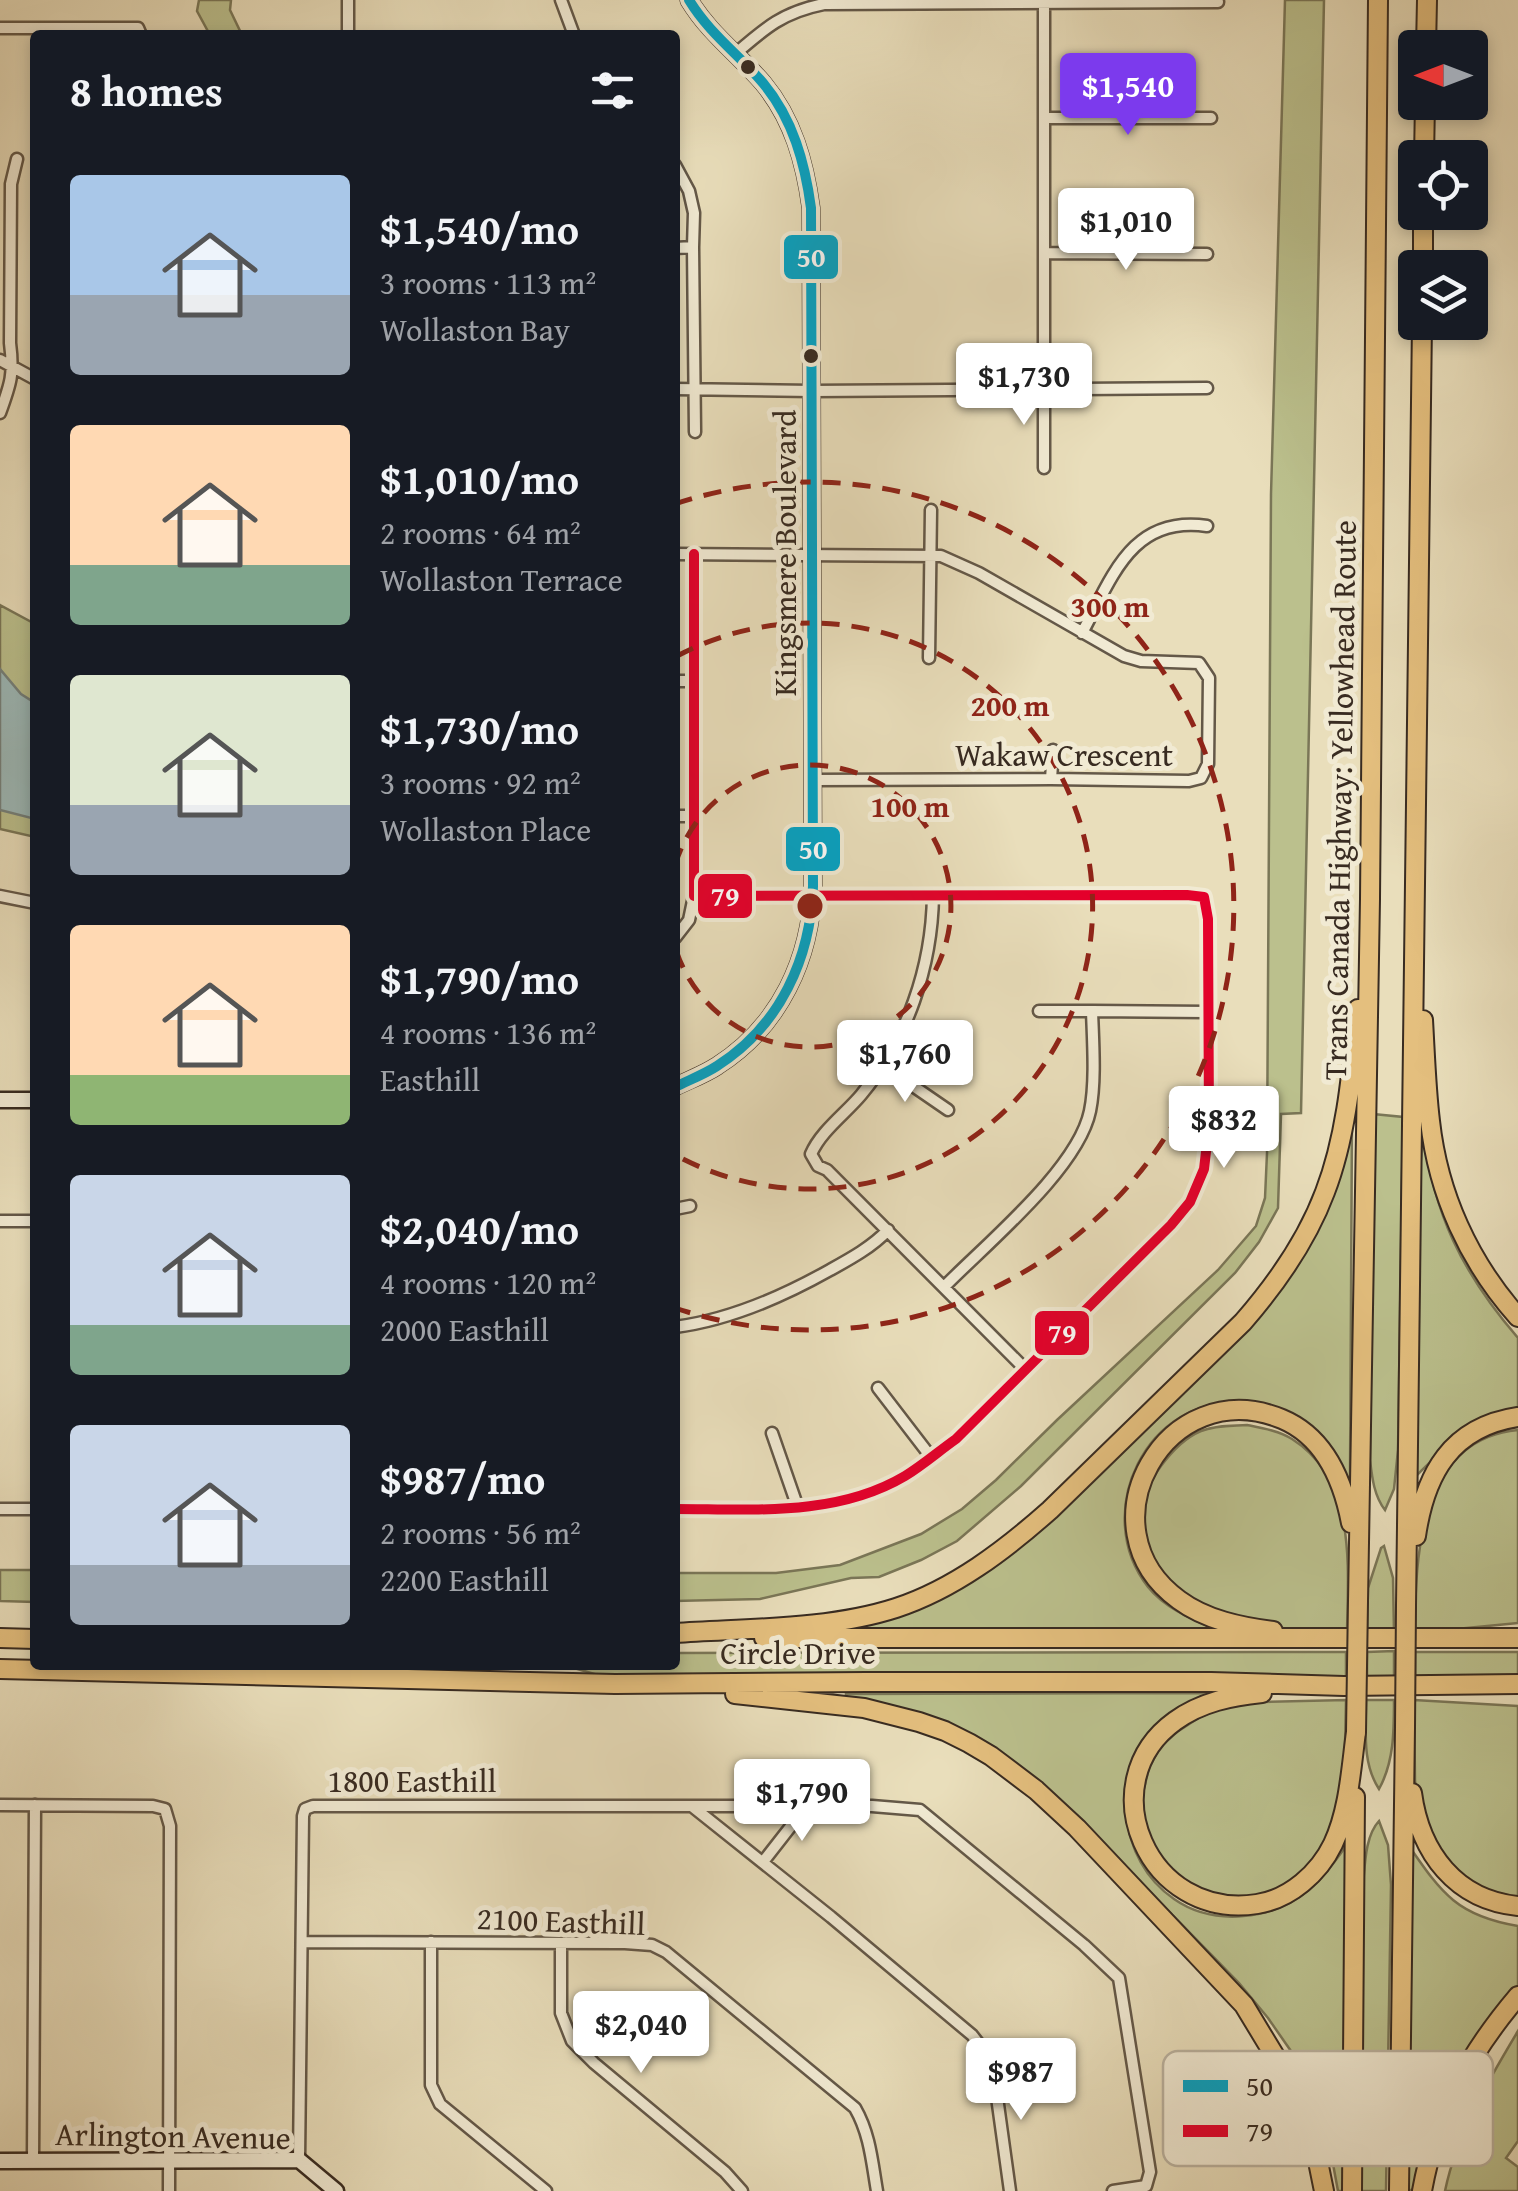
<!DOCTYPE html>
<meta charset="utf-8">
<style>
body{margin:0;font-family:"Gentium Book Plus",serif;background:#20242c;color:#f1f3f6;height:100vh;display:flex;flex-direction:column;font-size:38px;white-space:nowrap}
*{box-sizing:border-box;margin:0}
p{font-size:32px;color:#9ea1a6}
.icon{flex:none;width:55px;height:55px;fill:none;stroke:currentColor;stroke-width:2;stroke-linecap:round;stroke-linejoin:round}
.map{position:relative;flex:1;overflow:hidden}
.side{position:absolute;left:30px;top:30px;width:650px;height:1640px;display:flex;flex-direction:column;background:#171b24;border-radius:10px;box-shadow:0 5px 15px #0003}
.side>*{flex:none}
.needle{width:65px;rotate:270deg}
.buttons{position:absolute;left:1398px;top:30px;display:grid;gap:20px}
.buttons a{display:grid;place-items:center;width:90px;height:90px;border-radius:10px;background:#171b24;box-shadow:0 5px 15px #0003;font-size:50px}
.price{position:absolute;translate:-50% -85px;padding:0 22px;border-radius:10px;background:#fff;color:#222;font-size:32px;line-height:65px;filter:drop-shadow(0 2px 5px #0008)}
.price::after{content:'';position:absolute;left:50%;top:60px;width:30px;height:22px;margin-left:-15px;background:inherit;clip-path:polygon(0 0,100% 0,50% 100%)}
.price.current{background:#7c3aed;color:#fff}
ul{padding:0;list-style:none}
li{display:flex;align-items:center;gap:30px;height:250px;padding:0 40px}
li span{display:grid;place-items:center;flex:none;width:280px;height:200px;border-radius:10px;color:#555}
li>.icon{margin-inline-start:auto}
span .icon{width:120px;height:120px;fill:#fffc;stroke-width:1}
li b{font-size:42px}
h2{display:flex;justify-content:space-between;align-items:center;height:120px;padding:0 40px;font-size:42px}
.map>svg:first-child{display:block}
.green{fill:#bbc08d;stroke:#7a7657;stroke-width:2.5}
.water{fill:#9cbaba;stroke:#74817d;stroke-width:2.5}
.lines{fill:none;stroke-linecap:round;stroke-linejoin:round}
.street-casing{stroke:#645848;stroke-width:15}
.secondary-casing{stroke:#382b21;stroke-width:19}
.highway-casing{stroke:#382b21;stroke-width:22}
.street{stroke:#f1ead3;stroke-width:10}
.secondary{stroke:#f1ead3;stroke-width:14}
.highway{stroke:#e4bf7e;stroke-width:18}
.highway-bridge-casing{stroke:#382b21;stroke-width:22;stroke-linecap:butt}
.highway-bridge{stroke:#e4bf7e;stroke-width:18}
.bus-1-casing{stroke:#f1ead3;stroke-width:18}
.bus-2-casing{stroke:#f1ead3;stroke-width:18}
.bus-1{stroke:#03a3c5;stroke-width:10}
.bus-2{stroke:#e4002b;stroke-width:10}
.ring{fill:none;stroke:#8f2418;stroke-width:5;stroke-dasharray:18 12}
.bus-dot{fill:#382b21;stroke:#f1ead3;stroke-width:4}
.labels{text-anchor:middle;stroke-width:10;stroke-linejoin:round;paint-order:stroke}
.street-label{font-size:32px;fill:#382b21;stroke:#f1ead3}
.key{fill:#f1ead3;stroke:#bab19e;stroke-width:2.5}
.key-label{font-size:28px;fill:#382b21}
.centre{fill:#8f2418;stroke:#f1ead3;stroke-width:5}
.ring-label{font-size:30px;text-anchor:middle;font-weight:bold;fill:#8f2418;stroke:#f1ead3;stroke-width:10;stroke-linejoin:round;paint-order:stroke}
.line-badge{stroke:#f1ead3;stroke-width:4}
.badge-label{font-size:28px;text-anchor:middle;font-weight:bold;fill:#fff}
</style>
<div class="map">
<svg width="1518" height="2191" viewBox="0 0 1518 2191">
<rect width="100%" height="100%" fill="#e9debb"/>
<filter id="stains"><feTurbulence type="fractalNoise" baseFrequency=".002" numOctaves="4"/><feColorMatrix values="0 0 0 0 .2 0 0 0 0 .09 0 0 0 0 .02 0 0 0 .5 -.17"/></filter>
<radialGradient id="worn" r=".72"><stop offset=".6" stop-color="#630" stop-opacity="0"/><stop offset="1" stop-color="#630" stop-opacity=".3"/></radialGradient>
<!-- green -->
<path class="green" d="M199,0H231L230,10L242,35H210L197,11Z
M1285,0H1324L1301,1113L1281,1114L1278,1208L1259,1242L1235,1273L1021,1486L957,1541L921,1560L879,1577L851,1578L760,1599L675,1601V1573H776L840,1565L921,1534L962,1509L996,1480L1057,1420L1218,1270L1256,1226L1265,1198L1267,1153L1271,494Z
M0,605L35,624V837L0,829Z
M1373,1114L1403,1117L1398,1450L1394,1489L1385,1510C1374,1496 1372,1477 1370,1460Z
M1352,1122L1350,1477H1346C1330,1461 1314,1444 1297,1428C1293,1423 1287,1415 1281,1411C1271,1405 1255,1404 1244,1403C1147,1394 1090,1513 1148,1587C1164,1607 1189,1618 1212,1628L841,1629L962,1586L994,1567L1034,1534L1260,1313Z
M1423,1129C1433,1213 1462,1273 1518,1338V1412L1460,1433L1415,1477L1419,1187Z
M1247,1425C1262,1428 1279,1431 1292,1439C1357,1480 1348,1567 1347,1632C1292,1630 1229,1629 1183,1595C1140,1564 1129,1509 1161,1466C1172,1451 1184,1438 1201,1431C1216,1425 1232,1426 1247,1425Z
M1518,1430V1623L1415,1633C1415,1557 1419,1439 1518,1430Z
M1384,1546L1393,1578L1394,1632L1367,1633L1368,1588L1381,1548Z
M0,1570H35V1602L0,1601Z
M1394,1651V1681H1367V1652Z
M1346,1652V1681L601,1676L564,1665H675V1653Z
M1415,1652H1518V1681H1415Z
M1209,1693C1191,1702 1173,1710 1158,1725C1110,1774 1117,1860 1174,1899C1214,1927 1274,1920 1310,1889C1325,1877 1337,1858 1349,1842L1343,2191H1338L1328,2137L1312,2091L1293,2054L1268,2018L1239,1983L1145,1887L1033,1779L1007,1760L846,1697V1694Z
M1346,1700L1344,1791L1338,1821L1310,1869L1262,1900L1205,1898L1158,1863L1142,1811L1143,1793L1149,1768L1160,1747L1177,1732L1200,1717L1224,1707L1262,1702Z
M1366,1700H1394C1394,1731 1394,1762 1379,1789C1362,1763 1366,1731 1366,1700Z
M1414,1700L1518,1706V1905L1457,1881L1418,1816L1415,1780Z
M1379,1821L1388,1845L1391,1885L1386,2191H1360L1363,1885C1365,1865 1365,1836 1379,1821Z
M1409,1846C1442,1894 1458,1916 1518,1926V1991L1465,2055L1442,2094L1422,2147L1415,2186L1412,2190H1408Z
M1518,2031V2141L1506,2158L1518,2167V2191H1445C1457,2133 1488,2081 1518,2031Z"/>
<!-- water -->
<path class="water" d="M0,669L21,694L35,703V819L0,810Z"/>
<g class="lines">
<defs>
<path id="street" d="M348,0V35
M561,0L574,35
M0,28H138L141,35
M734,55C765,28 783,12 824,4L1218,2
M1045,118H1211
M675,165L689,191L694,213L693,247L695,432
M675,248L693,247
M1045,253L1207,254
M0,360L35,379
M675,389L812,391L1207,388
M0,413C11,383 14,374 10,343L11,184L17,159
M1044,468V3
M675,554L941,556L979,573L1124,656L1141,661L1199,663L1209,678L1208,764L1201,778L1189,781L1051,779L813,780
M1082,633C1112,578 1131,515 1207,526
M929,658L931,510
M675,681H693
M1051,779L1053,750
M675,816H694
M933,895C932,967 907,1040 861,1095C845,1114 821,1131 811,1154L818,1166L827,1170L1025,1369
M0,896L35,903
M675,938L689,920L694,896
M1039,1011H1092
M884,1066L948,1110
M675,1209L690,1206
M0,1221H35
M944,1287C986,1244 1078,1169 1090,1111C1096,1082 1093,1041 1092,1011L1207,1012
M675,1327C730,1320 782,1297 830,1270C850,1259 872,1247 888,1230
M878,1388L931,1457
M772,1433L798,1508
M0,1509H35
M675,1509C752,1509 836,1517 905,1476C923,1465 939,1451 956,1439L1171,1225L1190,1202L1204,1169L1209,1126L1208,919L1204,897L1187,895L694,896V554
M0,1805L153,1806L165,1809L170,1826L169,2191
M693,1807L831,1917L972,2035L992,2061L1010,2191
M763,1862L795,1821L797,1807
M302,1942L625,1943L652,1945L666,1952L855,2108C870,2134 872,2162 877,2191
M431,1942V2085L440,2104L546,2191
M561,1943V2013L572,2041L594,2063L725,2172L742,2191
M299,2160L303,1816L305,1809L313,1806H872L920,1810L1084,1945L1119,1978L1150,2172L1146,2186L1113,2191
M33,2161L35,1805"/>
<path id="secondary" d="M675,1087C689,1080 705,1074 717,1066C780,1026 811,958 813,886L811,208C805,163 793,119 763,83C738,54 709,33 689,0
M0,1100H35
M0,2161L299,2160L336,2191"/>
<path id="highway" d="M1426,48L1427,0
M1424,158L1425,102
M1423,268V212
M1423,1020C1425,1054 1426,1088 1430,1121C1438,1194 1469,1262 1518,1317
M1416,1536C1425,1474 1451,1427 1518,1417
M1358,1601L1370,899L1378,0
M1406,1606L1422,322
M1273,1631C1241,1627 1206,1620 1179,1600C1079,1528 1166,1371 1282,1419C1325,1437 1343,1481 1351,1523
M675,1633C746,1628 828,1630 896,1608C954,1589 1005,1550 1050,1510L1243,1322C1277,1283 1307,1240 1325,1192C1347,1135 1352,1069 1358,1009
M0,1638L35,1639
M764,1638H1518
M0,1669L615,1684L867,1682H1211L1344,1686L1518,1684
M1262,1693C1232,1696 1201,1702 1175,1721C1089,1783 1148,1921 1257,1904C1290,1899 1319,1873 1333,1844C1349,1810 1351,1769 1356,1732
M735,1694L864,1708L919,1722L945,1731L969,1743L991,1756L1036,1790L1077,1828L1244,2005L1293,2086L1314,2142L1324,2191
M1412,1793C1420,1853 1456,1900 1518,1906
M1352,2191L1355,1797
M1399,2191L1405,1727
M1422,2191C1436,2114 1468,2055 1518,1996"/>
</defs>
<!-- street casing -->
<use href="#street" class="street-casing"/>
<!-- secondary casing -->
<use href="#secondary" class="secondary-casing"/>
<!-- highway casing -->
<use href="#highway" class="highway-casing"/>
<!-- street -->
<use href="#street" class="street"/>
<!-- secondary -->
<use href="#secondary" class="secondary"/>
<!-- highway -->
<use href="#highway" class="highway"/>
<defs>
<path id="highway-bridge" d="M1405,1727L1406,1606
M1356,1732L1358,1601"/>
</defs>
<!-- highway-bridge casing -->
<use href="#highway-bridge" class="highway-bridge-casing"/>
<!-- highway-bridge -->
<use href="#highway-bridge" class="highway-bridge"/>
<defs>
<path id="bus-1" d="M675,1087C689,1080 705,1074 717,1066C780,1026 811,958 813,886L811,208C805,163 793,119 763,83C738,54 709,33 689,0"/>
<path id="bus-2" d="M675,1509C752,1509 836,1517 905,1476C923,1465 939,1451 956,1439L1171,1225L1190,1202L1204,1169L1209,1126L1208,919L1204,897L1187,895L694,896V554"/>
</defs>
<!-- bus-1 casing -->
<use href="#bus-1" class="bus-1-casing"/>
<!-- bus-2 casing -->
<use href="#bus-2" class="bus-2-casing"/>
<!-- bus-1 -->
<use href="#bus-1" class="bus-1"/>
<!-- bus-2 -->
<use href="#bus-2" class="bus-2"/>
</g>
<!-- distance rings -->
<g class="ring">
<path d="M675 865A141 141 0 1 1 675 947"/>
<path d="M677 656A283 283 0 1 1 677 1156"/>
<path d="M675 504A424 424 0 1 1 675 1308"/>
</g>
<!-- markers -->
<g class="bus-dot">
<circle cx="748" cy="67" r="9"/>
<circle cx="811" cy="356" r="9"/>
</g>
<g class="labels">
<!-- street labels -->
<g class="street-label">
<text transform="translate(785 553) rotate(-90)" y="11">Kingsmere Boulevard</text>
<text x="1064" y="766">Wakaw Crescent</text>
<text transform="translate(1340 800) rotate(-89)" y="11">Trans Canada Highway: Yellowhead Route</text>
<text x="798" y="1664">Circle Drive</text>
<text x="412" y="1792">1800 Easthill</text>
<text transform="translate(561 1921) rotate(2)" y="11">2100 Easthill</text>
<text transform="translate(173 2136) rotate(1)" y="11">Arlington Avenue</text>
</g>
</g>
<!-- legend -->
<rect x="1163" y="2051" width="330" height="115" rx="15" class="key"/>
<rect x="1183" y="2080" width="45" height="12" fill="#03a3c5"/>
<rect x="1183" y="2125" width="45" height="12" fill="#e4002b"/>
<g class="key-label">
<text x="1246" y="2096">50</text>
<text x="1246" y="2141">79</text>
</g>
<circle cx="810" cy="906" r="15" class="centre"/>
<g class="ring-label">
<text x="1110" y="617">300 m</text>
<text x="1010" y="716">200 m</text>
<text x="910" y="817">100 m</text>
</g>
<g class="line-badge">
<rect x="782" y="233" width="58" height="48" rx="10" fill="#03a3c5"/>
<rect x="784" y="825" width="58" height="48" rx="10" fill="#03a3c5"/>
<rect x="696" y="872" width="58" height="48" rx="10" fill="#e4002b"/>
<rect x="1033" y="1309" width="58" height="48" rx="10" fill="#e4002b"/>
</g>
<g class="badge-label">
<text x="811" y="267">50</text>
<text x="813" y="859">50</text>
<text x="725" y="906">79</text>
<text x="1062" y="1343">79</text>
</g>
<rect width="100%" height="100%" filter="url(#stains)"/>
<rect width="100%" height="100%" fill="url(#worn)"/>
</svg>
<div class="buttons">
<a><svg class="needle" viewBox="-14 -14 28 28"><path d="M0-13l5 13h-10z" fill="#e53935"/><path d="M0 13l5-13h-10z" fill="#9ea1a6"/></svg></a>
<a><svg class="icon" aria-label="locate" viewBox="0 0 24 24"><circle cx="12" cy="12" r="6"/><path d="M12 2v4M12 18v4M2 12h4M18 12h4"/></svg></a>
<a><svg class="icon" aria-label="layers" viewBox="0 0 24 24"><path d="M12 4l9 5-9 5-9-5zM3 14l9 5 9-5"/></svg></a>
</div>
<b class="price current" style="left:1128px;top:138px">$1,540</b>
<b class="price" style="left:1126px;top:273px">$1,010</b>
<b class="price" style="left:1024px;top:428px">$1,730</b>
<b class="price" style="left:905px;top:1105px">$1,760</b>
<b class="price" style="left:1224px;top:1171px">$832</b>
<b class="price" style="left:802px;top:1844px">$1,790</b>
<b class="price" style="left:641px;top:2076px">$2,040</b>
<b class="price" style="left:1021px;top:2123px">$987</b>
<section class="side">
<h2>8 homes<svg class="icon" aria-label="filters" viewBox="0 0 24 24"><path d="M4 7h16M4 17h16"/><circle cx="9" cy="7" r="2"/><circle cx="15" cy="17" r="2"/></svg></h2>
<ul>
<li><span style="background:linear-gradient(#a9c7e8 60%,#9aa5b1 0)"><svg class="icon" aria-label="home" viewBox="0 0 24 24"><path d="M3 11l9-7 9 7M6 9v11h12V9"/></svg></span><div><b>$1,540/mo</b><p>3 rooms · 113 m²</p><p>Wollaston Bay</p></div></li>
<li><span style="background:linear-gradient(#ffd9b3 70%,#7fa58c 0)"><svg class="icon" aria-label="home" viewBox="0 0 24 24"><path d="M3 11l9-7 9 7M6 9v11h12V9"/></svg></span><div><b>$1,010/mo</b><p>2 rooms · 64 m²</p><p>Wollaston Terrace</p></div></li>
<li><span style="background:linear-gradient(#dfe7d0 65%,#9aa5b1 0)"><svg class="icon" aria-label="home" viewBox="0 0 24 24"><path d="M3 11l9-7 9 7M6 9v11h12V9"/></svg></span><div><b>$1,730/mo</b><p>3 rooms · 92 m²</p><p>Wollaston Place</p></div></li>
<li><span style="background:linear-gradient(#ffd9b3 75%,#8fb573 0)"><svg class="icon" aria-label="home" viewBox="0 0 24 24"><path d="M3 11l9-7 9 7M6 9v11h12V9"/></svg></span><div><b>$1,790/mo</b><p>4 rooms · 136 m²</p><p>Easthill</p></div></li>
<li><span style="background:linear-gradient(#c9d6e8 75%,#7fa58c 0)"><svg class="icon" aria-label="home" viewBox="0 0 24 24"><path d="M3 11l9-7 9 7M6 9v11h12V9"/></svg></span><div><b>$2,040/mo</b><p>4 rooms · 120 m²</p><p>2000 Easthill</p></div></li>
<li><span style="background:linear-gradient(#c9d6e8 70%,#9aa5b1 0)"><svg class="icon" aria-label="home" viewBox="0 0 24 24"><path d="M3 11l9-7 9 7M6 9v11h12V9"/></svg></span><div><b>$987/mo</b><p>2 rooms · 56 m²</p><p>2200 Easthill</p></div></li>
</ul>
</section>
</div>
